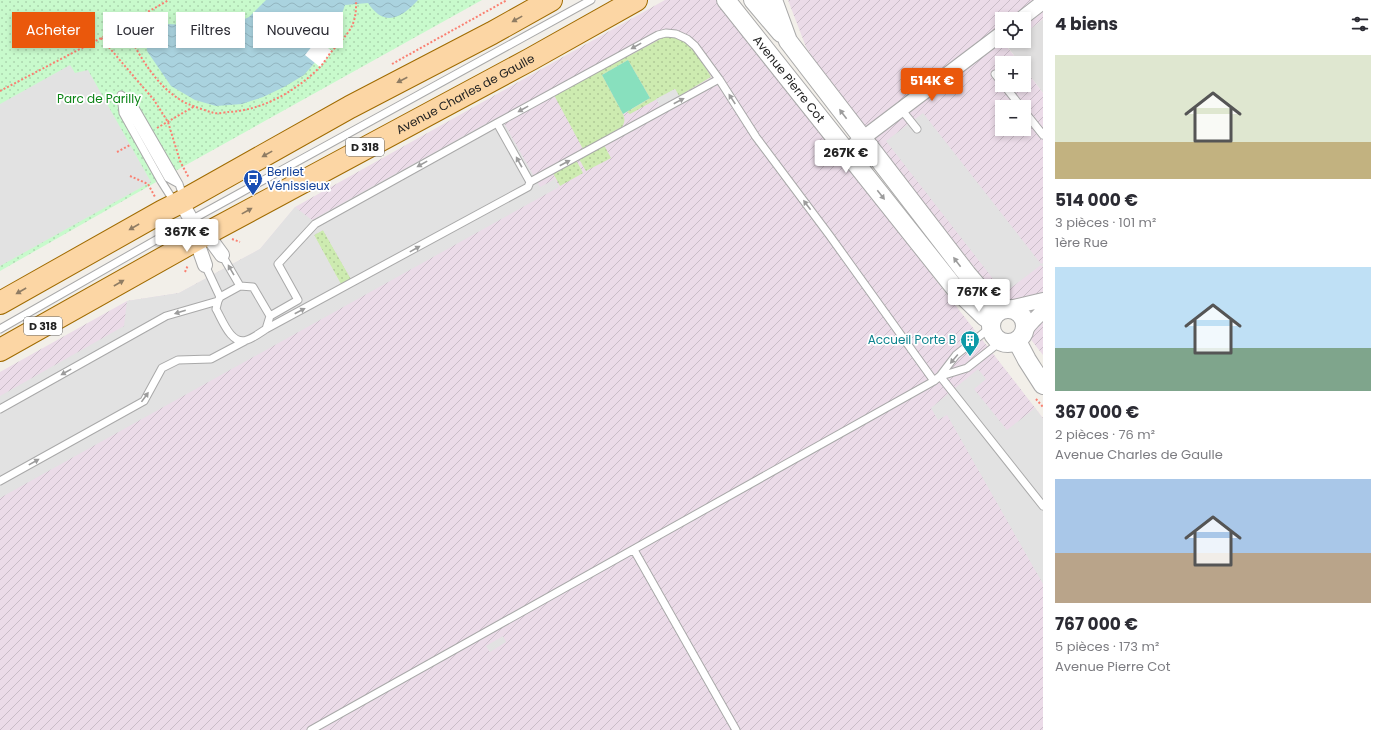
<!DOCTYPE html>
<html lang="fr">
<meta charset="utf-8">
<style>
body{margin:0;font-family:Poppins,sans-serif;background:#f7f7f7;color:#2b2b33;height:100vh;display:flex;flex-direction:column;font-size:15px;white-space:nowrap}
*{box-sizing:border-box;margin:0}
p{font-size:13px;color:#7c7c81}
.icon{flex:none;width:22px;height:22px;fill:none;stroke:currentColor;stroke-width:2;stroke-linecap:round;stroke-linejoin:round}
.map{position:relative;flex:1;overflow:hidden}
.details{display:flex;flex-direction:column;background:#fff;width:340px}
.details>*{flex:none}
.hud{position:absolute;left:12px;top:12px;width:380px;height:36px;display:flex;gap:8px}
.tools{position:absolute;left:995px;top:12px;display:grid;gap:8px}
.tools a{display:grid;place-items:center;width:36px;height:36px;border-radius:0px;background:#fff;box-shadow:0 2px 6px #0003;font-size:20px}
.price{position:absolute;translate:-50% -34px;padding:0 9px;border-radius:4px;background:#fff;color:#222;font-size:13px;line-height:26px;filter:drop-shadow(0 1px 2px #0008)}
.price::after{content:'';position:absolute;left:50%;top:24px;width:12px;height:9px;margin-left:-6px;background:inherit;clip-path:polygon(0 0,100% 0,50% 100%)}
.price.current{background:#ea580c;color:#fff}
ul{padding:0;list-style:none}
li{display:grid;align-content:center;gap:8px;height:212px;padding:0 12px}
li span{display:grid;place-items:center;height:124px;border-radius:0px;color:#555}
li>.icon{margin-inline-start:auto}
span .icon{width:72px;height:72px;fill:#fffc;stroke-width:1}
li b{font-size:17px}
h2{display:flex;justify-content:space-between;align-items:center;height:48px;padding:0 12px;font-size:17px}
.pill{padding:0 14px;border-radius:0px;background:#fff;box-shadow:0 2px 6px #0003;font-size:14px;line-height:36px}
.pill.current{background:#ea580c;color:#fff}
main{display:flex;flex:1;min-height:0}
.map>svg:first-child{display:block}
.residential{fill:#e0dfdf}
.industrial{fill:url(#industrial-furrows);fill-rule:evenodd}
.grass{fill:url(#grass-dots)}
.park{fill:url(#park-dots)}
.pitch{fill:#88e0be}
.parking{fill:#e2e2e2;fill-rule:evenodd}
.water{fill:url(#water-waves)}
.pier{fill:#fff}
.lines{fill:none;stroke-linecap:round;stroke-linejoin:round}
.service-casing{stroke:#a9a9a9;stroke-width:9}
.minor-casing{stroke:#a9a9a9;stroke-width:16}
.tertiary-casing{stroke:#a9a9a9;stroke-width:20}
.primary-casing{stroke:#a06b00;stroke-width:24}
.path{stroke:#fa8072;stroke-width:2;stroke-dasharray:2 2;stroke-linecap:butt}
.service{stroke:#fff;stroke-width:7}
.minor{stroke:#fff;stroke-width:14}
.tertiary{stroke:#fff;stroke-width:18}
.primary{stroke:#fcd6a4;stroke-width:22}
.oneway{fill:#8f7c63}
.oneway2{fill:#9c9c9c}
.labels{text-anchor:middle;stroke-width:3.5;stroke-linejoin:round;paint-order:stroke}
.shield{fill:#fff;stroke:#646464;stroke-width:1}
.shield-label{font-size:11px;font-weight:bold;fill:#222}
.street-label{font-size:12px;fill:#222;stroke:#fff}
.park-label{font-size:12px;fill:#0c8416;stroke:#fff}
.transit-label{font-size:12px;fill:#164399;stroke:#fff;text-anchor:start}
.culture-label{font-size:12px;fill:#0d838f;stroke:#fff;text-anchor:end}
</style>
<main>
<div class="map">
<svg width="1043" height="730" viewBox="0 0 1043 730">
<defs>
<pattern id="industrial-furrows" width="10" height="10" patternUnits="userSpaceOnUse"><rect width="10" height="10" fill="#ebdbe8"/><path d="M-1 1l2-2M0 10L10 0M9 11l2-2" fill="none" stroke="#c9bcc7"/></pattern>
<pattern id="grass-dots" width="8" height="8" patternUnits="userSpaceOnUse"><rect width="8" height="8" fill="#cdebb0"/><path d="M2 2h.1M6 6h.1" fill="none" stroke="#b0c997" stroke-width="1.8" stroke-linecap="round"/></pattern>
<pattern id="park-dots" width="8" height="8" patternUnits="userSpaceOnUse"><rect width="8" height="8" fill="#c8facc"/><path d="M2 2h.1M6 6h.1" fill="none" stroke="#acd6af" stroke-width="1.8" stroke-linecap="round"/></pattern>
<pattern id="water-waves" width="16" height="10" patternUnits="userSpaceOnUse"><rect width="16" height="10" fill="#aad3df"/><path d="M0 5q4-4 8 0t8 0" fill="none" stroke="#92b5bf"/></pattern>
</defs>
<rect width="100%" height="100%" fill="#f2efe9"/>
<!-- residential -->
<path class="residential" d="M1043,19V93L1024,68V63H1020L1007,46L1014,41H1024V34Z"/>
<!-- industrial -->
<path class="industrial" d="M665,0H718L1043,418V730H0V372L127,301L179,293L260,249L295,207Z
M788,0H1043V19L1024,34V19H1002V41H1014L1007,47L1020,63H1002V85H1024V68L1043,93V355L823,74L806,47ZM1002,107H1024V129H1002Z"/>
<!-- grass -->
<path class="grass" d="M666,36C669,36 672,36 675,37C692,42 704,63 711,77L679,96L675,89L630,114L627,112L650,98L628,60L602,75L623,114C625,119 625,122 622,127L583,149L554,95L626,55L627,57Z
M604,145L611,158L586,171L579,159Z
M576,160L583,173L560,186L553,173Z
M323,230L351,279L341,285L314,235Z"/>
<!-- park -->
<path class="park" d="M0,0H482L186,165L0,271Z"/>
<!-- pitch -->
<path class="pitch" d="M628,60L650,98L623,114L602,75Z"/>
<!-- parking -->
<path class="parking" d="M70,65L75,73L88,70L151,182L0,266V104Z
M675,89L679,96L660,106L656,99Z
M923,113L1041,264L1043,263V267L1041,265L1004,293L886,141Z
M500,116L540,187L555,179L559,187L0,498V396L124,326L127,301L179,293L260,249L295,207L312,220ZM323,230L351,279L341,284L314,235Z
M978,369L986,379L974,389L1007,430L1035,408L1043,419V584L947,415L938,420L931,408Z
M503,636L506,642L490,652L486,646Z"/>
<!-- water -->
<path class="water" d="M266,0H418C401,19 384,27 368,3L345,5L334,36L324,52L304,75L284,87L263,97L242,104L216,106L195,100L171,86L147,51L146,39L157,27L167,24L187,25L211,28L236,23L249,17Z"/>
<!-- pier -->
<path class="pier" d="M317,40L332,51L320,67L305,55Z"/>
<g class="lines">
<defs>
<path id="service" d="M995,74L1002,83
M1004,85L1021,107
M121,95L134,106L179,184L182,193L181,202L173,200L161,181L123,113Z
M123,99L168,178L179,184
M901,109L917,129
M1024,111L1043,135
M497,123L658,35L666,33L676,34L687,39L695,46L719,79L756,137L830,236L934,381
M530,182L719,79
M222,255L240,286
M205,265L220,297
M0,329L191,220L591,0
M266,329L528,187L530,182L497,123L315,224L278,264L298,300L270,316
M940,376L1043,506
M941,376L967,368L1000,342
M0,409L166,316L218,301L220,297L240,286L253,287L270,316L266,329C260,333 253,338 247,340C231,346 222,319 216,309L218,301
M0,481L144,401L162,368L178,360L211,359L245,341
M634,550L736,730
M311,730L934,381L940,376L956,355L991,327"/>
<path id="minor" d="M1021,19L1043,2
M846,151L1002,33
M181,202L201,237L199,248L205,265
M201,237L211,240L222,255
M1009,308L1043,300
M1025,330L1033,321L1043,311"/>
<g id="tertiary">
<path id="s1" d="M726,0L954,287L985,317L991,321"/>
<path d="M753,0L781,33"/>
<path d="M773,0L788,41L967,274L984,294L1003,309"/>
<circle cx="1008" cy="326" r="17"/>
<path d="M1017,341L1027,360L1043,385"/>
</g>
<g id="primary">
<path d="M0,303L163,211L181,202L350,107L492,33L551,0"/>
<path id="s2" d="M0,350L217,228L531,59L636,0"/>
</g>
</defs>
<!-- service casing -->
<use href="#service" class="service-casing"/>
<!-- minor casing -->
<use href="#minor" class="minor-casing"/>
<!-- tertiary casing -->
<use href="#tertiary" class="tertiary-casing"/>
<!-- primary casing -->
<use href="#primary" class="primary-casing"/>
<!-- path -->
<path class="path" d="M123,26C140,55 156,89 188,104C196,107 206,111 214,113C219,114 225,112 229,112C263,110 296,91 320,67C325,62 328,55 333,50C349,32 357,26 356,0
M101,38L154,100L168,122L180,161L189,178
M392,64L507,0
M0,91L101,38L169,0
M157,128L195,106
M117,152L130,145
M130,176L148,184L155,197
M232,239L240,242
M185,272L188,265
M1036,399L1043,407"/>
<!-- service -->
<use href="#service" class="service"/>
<!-- minor -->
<use href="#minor" class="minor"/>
<!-- tertiary -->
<use href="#tertiary" class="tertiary"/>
<!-- primary -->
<use href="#primary" class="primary"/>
</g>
<!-- one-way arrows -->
<defs><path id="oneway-solid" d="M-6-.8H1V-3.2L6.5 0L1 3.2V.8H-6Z"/></defs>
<g class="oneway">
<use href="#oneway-solid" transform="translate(517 19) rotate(151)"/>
<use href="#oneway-solid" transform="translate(402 80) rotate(153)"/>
<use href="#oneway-solid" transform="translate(267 154) rotate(151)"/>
<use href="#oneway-solid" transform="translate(247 211) rotate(-29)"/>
<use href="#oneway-solid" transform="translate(134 227) rotate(150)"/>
<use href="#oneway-solid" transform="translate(119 283) rotate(-30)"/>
<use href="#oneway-solid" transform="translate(21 291) rotate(150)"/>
</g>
<g class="oneway2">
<use href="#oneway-solid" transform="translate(636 46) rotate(151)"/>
<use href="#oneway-solid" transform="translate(732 99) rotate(-123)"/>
<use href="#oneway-solid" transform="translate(679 101) rotate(-28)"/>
<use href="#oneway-solid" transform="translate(523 109) rotate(151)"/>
<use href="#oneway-solid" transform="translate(843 114) rotate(-127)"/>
<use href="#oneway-solid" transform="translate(519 162) rotate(-119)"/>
<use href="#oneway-solid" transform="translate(565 163) rotate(-28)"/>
<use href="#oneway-solid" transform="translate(422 164) rotate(151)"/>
<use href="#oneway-solid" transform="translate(881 195) rotate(52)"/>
<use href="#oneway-solid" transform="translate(807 205) rotate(-127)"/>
<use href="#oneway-solid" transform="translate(415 249) rotate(-29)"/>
<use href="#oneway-solid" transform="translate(957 262) rotate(-127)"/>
<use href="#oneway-solid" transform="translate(231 270) rotate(-120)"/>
<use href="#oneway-solid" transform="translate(300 311) rotate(-28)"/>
<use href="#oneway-solid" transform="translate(180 312) rotate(163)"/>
<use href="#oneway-solid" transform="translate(954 359) rotate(130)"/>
<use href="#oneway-solid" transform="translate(66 372) rotate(151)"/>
<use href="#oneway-solid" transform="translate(145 397) rotate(-54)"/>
<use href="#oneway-solid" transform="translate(34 462) rotate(-29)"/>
</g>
<!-- icons -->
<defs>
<symbol id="bus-pin" viewBox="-11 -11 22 30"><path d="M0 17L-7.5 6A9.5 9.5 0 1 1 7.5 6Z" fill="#1a4fb4" stroke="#fff"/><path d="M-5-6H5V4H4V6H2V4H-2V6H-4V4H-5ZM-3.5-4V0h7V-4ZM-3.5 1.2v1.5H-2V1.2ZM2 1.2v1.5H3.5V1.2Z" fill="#fff"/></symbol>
<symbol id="building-pin" viewBox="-11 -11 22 30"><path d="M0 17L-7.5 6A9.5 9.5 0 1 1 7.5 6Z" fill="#0f9aa8" stroke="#fff"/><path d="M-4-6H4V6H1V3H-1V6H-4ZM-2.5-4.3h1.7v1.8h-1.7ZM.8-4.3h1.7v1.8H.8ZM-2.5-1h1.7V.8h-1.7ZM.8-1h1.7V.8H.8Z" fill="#fff"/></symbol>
</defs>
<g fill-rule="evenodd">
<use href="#bus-pin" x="242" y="168" width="22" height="30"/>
<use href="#building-pin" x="959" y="329" width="22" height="30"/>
</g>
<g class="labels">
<!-- shield labels -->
<g class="shield">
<rect x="346" y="138" width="38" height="18" rx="3"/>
<rect x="24" y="317" width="38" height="18" rx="3"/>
</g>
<g class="shield-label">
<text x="365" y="151">D 318</text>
<text x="43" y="330">D 318</text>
</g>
<!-- street labels -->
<g class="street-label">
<text dy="4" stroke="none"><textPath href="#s1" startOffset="101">Avenue Pierre Cot</textPath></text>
<text dy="4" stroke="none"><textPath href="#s2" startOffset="531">Avenue Charles de Gaulle</textPath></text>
</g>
<!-- park labels -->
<g class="park-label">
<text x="99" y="103">Parc de Parilly</text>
</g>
<!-- transit labels -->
<g class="transit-label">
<text x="267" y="176">Berliet<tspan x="267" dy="14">Vénissieux</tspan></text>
</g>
<!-- culture labels -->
<g class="culture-label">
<text x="956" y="344">Accueil Porte B</text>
</g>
</g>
</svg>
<div class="tools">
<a><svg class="icon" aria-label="locate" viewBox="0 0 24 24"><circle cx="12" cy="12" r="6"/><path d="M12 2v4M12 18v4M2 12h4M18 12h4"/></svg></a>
<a>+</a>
<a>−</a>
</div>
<b class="price current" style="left:932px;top:102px">514K €</b>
<b class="price" style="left:846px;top:174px">267K €</b>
<b class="price" style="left:187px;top:253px">367K €</b>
<b class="price" style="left:979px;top:313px">767K €</b>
<div class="hud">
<a class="pill current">Acheter</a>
<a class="pill">Louer</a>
<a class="pill">Filtres</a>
<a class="pill">Nouveau</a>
</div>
</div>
<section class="details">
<h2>4 biens<svg class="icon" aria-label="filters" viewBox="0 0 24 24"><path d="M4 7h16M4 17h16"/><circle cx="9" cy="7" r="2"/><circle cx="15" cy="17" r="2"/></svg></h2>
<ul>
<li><span style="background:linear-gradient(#dfe7d0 70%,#c2b280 0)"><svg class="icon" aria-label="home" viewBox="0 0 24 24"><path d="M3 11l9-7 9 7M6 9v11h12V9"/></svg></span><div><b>514 000 €</b><p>3 pièces · 101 m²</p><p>1ère Rue</p></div></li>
<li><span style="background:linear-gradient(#bfe0f5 65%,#7fa58c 0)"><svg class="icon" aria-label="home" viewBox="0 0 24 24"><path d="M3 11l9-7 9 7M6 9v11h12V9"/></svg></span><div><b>367 000 €</b><p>2 pièces · 76 m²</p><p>Avenue Charles de Gaulle</p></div></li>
<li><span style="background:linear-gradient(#a9c7e8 60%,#b9a48a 0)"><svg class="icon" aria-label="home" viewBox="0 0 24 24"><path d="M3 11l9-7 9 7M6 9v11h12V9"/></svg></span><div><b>767 000 €</b><p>5 pièces · 173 m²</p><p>Avenue Pierre Cot</p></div></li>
</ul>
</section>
</main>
